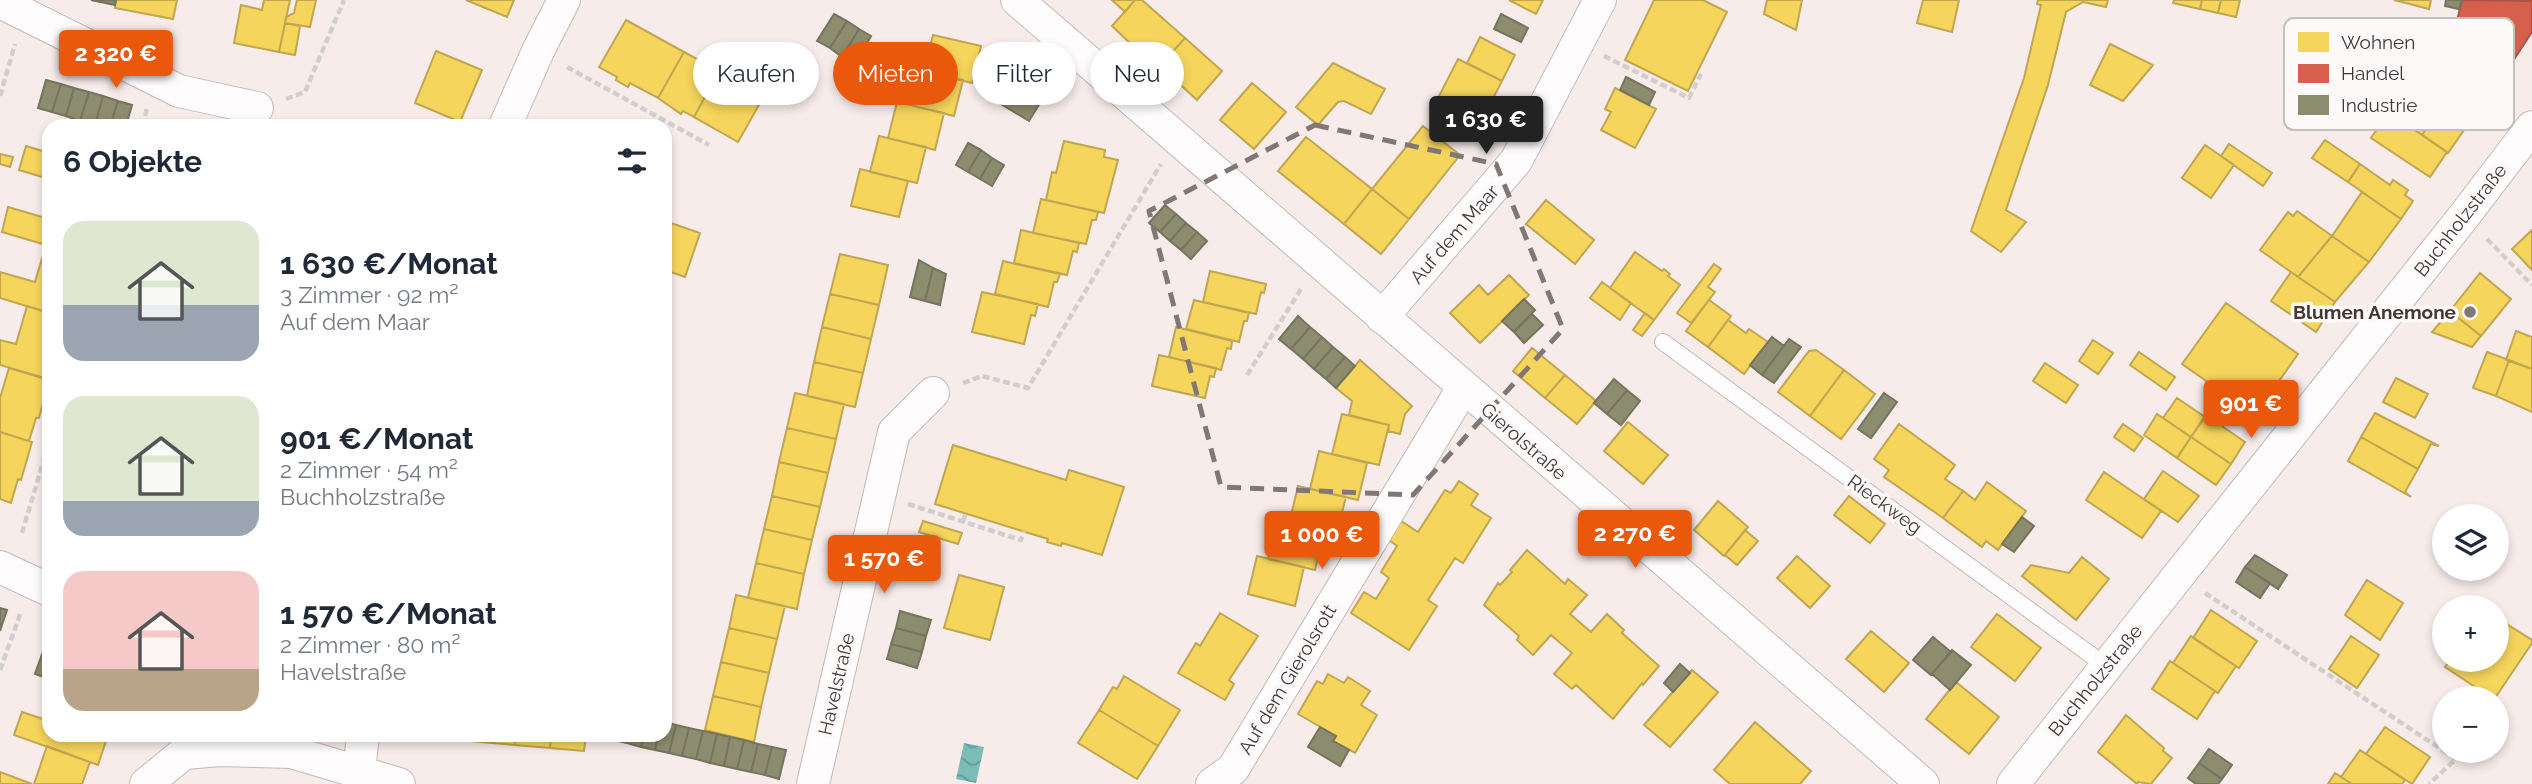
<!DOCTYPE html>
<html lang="de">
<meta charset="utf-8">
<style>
body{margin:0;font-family:Raleway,sans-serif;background:#f2f2f3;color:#1f2937;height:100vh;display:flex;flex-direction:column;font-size:26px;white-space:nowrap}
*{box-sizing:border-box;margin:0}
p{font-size:23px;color:#747a83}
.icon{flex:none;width:38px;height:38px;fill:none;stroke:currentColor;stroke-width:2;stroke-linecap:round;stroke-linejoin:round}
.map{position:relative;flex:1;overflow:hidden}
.side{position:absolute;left:42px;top:119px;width:630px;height:623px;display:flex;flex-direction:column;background:#fff;border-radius:21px;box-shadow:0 4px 10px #0003}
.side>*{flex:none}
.hud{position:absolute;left:693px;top:42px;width:665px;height:63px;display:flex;gap:14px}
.controls{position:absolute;left:2432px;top:504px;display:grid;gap:14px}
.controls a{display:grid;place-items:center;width:77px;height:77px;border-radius:50%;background:#fff;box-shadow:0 4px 10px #0003;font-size:35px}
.price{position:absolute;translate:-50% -60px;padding:0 16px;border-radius:7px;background:#ea580c;color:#fff;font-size:23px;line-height:46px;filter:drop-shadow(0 2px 4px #0008)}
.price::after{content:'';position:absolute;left:50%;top:42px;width:21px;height:16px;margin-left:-10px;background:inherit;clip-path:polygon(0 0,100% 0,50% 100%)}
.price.on{background:#222;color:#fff}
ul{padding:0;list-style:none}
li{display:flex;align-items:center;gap:21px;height:175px;padding:0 21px}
li span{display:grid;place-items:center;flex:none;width:196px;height:140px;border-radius:21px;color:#555}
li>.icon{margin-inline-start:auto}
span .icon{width:84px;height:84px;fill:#fffc;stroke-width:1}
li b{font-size:30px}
h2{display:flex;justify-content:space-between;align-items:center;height:84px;padding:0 21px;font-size:30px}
.chip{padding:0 24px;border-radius:32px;background:#fff;box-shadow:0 4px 10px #0003;font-size:24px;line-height:63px}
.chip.on{background:#ea580c;color:#fff}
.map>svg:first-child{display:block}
.water{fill:url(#water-waves)}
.homes{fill:#f6d55c;stroke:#c0a651;stroke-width:2}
.shops{fill:#d6604d;stroke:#a95447;stroke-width:2}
.industry{fill:#8c8c6e;stroke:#76735e;stroke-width:2}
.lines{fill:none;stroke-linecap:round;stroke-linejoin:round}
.service-casing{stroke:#c2b9b8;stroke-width:18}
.minor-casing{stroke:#c2b9b8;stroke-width:34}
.path{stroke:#d2cecd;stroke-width:4.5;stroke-dasharray:7 3.5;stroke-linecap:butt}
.service{stroke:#fefcfc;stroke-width:16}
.minor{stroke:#fefcfc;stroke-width:32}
.marked{fill:none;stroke:#817777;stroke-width:5;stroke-dasharray:14 9;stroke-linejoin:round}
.poi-dot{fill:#817777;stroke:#fdf9f8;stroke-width:2.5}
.labels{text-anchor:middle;stroke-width:7;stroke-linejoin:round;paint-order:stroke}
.street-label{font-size:19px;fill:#413838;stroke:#fdf9f8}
.poi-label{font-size:19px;font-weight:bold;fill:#413838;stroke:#fdf9f8;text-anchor:end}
.key{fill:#fdf9f8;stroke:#c5bfbe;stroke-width:2}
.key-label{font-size:19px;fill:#413838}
</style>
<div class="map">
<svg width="2532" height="784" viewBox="0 0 2532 784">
<defs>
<pattern id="water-waves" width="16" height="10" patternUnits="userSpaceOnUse" patternTransform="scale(1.75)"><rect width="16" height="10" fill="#79bdb6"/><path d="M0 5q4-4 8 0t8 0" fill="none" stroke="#659b95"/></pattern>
</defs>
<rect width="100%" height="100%" fill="#f8eceb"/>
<!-- water -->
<path class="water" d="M964,743L984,747L976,783L956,779Z"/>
<!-- homes -->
<path class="homes" d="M116,0H177L173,19L115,8Z
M264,0H290L279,52L234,43L241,5L262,10Z
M297,0H316L310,27L285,23L286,17L294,13Z
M466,0H514L507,17Z
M1112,0H1135L1125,12Z
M1135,0H1142L1185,38L1160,66L1135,48L1112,26Z
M1509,0H1543L1536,14Z
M1654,0H1703L1727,12L1688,91L1625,60Z
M1767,0H1802L1796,30L1764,14Z
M1923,0H1959L1952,32L1917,23Z
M2038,0H2108L2106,7L2083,2L2066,12L2048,85L2006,210L2026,222L2001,252L1971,231L2024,78L2041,5L2037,4Z
M2174,0H2202L2200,9L2173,3Z
M2202,0H2221L2218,13L2200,9Z
M2221,0H2240L2236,17L2218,13Z
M2394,0H2431L2429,9Z
M626,20L684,52L658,98L630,83L628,87L616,80L617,77L599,67Z
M285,23L300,26L295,55L279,52Z
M933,35L981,46L972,83L924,71Z
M1480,37L1515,55L1502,81L1467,63Z
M1185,38L1222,71L1197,100L1160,66Z
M2110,44L2153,65L2123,101L2090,85Z
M436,51L482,70L460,122L415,103Z
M684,52L719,71L694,117L683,111L681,114L658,98Z
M1458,59L1502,81L1482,120L1438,98Z
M1333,63L1385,89L1371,114L1344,101L1338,102L1318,125L1296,107Z
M915,68L963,80L954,116L906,104Z
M719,71L764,96L738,142L694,117Z
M1252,83L1286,112L1254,149L1220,120Z
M2429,85L2448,98L2422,135L2395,117L2406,102L2414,107Z
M1615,88L1656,109L1635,148L1601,130L1611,112L1605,109Z
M2448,98L2473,117L2448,153L2422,135Z
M897,102L944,113L935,150L888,138Z
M2389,112L2447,152L2430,177L2371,138Z
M1423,126L1460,155L1409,219L1372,189Z
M879,136L926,147L917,183L870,172Z
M1306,137L1372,189L1344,224L1278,171Z
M2325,140L2360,164L2348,182L2312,158Z
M1064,141L1105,150L1104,157L1118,160L1104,213L1046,200L1052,172L1056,173Z
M2229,144L2272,173L2263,186L2221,156Z
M2205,145L2234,165L2211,198L2182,178Z
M26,146L49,153V179L19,170Z
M0,154L13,157L10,167L0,164Z
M2360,164L2390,185L2393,180L2408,190L2405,195L2413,201L2401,219L2348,182Z
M860,169L908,181L899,217L851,206Z
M1372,189L1409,219L1381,254L1344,224Z
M2362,192L2401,219L2369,262L2332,236Z
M1041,199L1098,212L1096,220H1092L1086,244L1033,233Z
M1546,200L1594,240L1575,264L1526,224Z
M8,207L49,219V246L2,232Z
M2297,211L2332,236L2298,277L2260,250L2288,212L2293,216Z
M668,222L700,233L685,277L665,270V229Z
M1021,230L1079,243L1077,252L1073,251L1067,275L1014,263Z
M2532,230V270L2512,249Z
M2332,236L2369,262L2335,302L2298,277Z
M46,245L49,246V313L0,298V272L35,282Z
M1635,252L1662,271L1664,269L1670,274L1668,276L1680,285L1654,320L1610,288Z
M840,254L888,265L879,305L830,294Z
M1003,261L1060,274L1057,282H1054L1048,307L995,294Z
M1714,264L1721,269L1708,287L1715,292L1691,323L1677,313Z
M1210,271L1266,284L1264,293L1261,292L1256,314L1203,302Z
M2291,272L2335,302L2316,332L2271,301Z
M2480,273L2511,299L2481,336L2450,311Z
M1509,275L1529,295L1480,343L1450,313L1479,285L1488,295Z
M1602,282L1631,303L1620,320L1590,298Z
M982,292L1038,304L1035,316L1031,315L1024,344L972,332Z
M830,294L879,305L871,339L822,327Z
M1194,300L1249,313L1247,321H1244L1239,342L1186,329Z
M1709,300L1731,316L1708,347L1686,331Z
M2226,303L2298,354L2255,415L2182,364Z
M27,306L49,313L48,379L0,365V340L16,344Z
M2450,311L2481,336L2472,347L2432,332Z
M1645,313L1654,320L1642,336L1633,330Z
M1728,320L1746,333L1749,329L1768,342L1744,374L1708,347Z
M822,327L871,339L863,373L814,362Z
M1176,327L1232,341L1231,349L1227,348L1221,370L1169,357Z
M2516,331L2532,337V369L2506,360Z
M2093,340L2113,353L2098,374L2079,361Z
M1532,348L1565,375L1545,398L1513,371Z
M1816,350L1844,370L1810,416L1778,392L1809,351Z
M2139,352L2175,377L2166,390L2130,365Z
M2487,352L2509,360L2496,396L2473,388Z
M1159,355L1216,368L1214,377L1210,376L1205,398L1152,386Z
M1360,360L1412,406L1405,414L1400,434L1388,431L1389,425L1349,415L1352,401L1336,388Z
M2509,360L2532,369V412L2496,396Z
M814,362L863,373L855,407L807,396Z
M2045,363L2078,385L2066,403L2033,381Z
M9,368L49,380L39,418H36L29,441L0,432V398Z
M1844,370L1875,394L1841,439L1810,416Z
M1565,375L1596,401L1577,424L1545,398Z
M2396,378L2428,394L2415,418L2383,402Z
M795,393L844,404L836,439L787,428Z
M2177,398L2205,417L2191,437L2163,418Z
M2375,413L2439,446L2431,444L2418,469L2361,437Z
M1342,414L1389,425L1379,465L1332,454Z
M2157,414L2191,437L2177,458L2144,435Z
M2206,415L2245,442L2231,464L2191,437Z
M1628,422L1668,455L1643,484L1604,451Z
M1899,424L1955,465L1945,479L1963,491L1943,518L1884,477L1889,470L1874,459Z
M2123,424L2143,438L2134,451L2114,437Z
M787,428L836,439L828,473L779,462Z
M0,432L32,442L21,480L18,479L11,503L0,499Z
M2191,437L2231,464L2216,485L2177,458Z
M2361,437L2418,469L2405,492L2411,497L2348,461Z
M953,445L1066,480L1069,470L1124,487L1102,555L1062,543L1061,546L1047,542L1048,539L935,504Z
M1319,451L1367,463L1358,500L1310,489Z
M779,462L828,473L820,507L772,496Z
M2163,471L2199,496L2178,522L2144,499Z
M2104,472L2161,511L2142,538L2086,500Z
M1459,481L1478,494L1471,505L1491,518L1463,563L1455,558L1428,600L1437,606L1409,650L1351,613L1364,592L1376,599L1389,578L1381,572L1397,546L1389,540L1401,521L1418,532L1445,490L1451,493Z
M1987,482L2026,511L1998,550L1986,541L1982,547L1943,518L1963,491L1975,500Z
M1298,486L1346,497L1336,535L1289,524Z
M772,496L820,507L812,540L764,529Z
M1849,496L1885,524L1870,543L1834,515Z
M1718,501L1748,527L1724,556L1694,530Z
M923,521L962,533L958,544L919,532Z
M1277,521L1324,532L1315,570L1268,559Z
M764,529L812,540L804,574L756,563Z
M1745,530L1758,541L1737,565L1725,555Z
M1527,550L1565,584L1568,579L1587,595L1570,614L1591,632L1607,614L1624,630L1622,633L1659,666L1643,685L1642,683L1613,719L1576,685L1572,689L1554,674L1572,653L1551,635L1533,655L1517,640L1519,636L1484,605L1498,583L1500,585L1512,572L1510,570Z
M1257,556L1304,567L1295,606L1248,594Z
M1797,556L1830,586L1810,608L1777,578Z
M2082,557L2109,579L2076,620L2022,576L2031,565L2069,573Z
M756,563L804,574L797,609L748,598Z
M959,575L1004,587L990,640L944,628Z
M2367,580L2403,603L2380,640L2345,615Z
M736,595L785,606L777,639L729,628Z
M2211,610L2257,641L2239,668L2193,638Z
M1220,613L1258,636L1229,680L1234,684L1225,700L1178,673L1196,643L1200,646Z
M1997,614L2041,648L2015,681L1971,647Z
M2497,618L2532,640V643L2495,698H2492L2445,667L2450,660H2497Z
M729,628L777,639L769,673L721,662Z
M1871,631L1909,663L1884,692L1846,659Z
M2191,636L2236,666L2218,693L2173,663Z
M2351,636L2379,655L2357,688L2329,669Z
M2170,661L2215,691L2197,719L2152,689Z
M721,662L769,673L761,707L713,696Z
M1692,670L1718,692L1670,747L1644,725Z
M1328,674L1344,683L1348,677L1370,691L1361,705L1377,715L1355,753L1333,741L1336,736L1298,714L1317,681L1323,684Z
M1124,676L1180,710L1158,746L1099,710L1113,687L1117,689Z
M1956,682L1999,717L1969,754L1926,719Z
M713,696L761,707L754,742L705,730Z
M1099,710L1158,746L1137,779L1078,743Z
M22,712L49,721V735H99L98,739L106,741L98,765L14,735Z
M2126,715L2164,748L2163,751L2172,758L2151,784L2138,782L2137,784L2098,752Z
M1755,722L1811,771L1800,784H1730L1714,770Z
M2385,727L2430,757L2412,784L2366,754Z
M412,735H447L446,739Z
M447,735H481V742L446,739Z
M481,735H516L515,745L481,742Z
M516,735H551L550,748L515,745Z
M551,735H586L584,751L550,748Z
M47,746L90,762L82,784H34Z
M2360,750L2405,780L2402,784H2352L2341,777Z
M0,772L32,784H0Z
M2335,773L2341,777L2352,784H2328Z"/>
<!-- shops -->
<path class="shops" d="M2462,0L2532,1V32L2511,64L2455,29Z"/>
<!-- industry -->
<path class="industry" d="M91,0H116L115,5Z
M2446,0H2462L2459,9L2445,6Z
M834,14L847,21L830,48L817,41Z
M1501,14L1528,28L1521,42L1494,29Z
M847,21L859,29L842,57L830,48Z
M859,29L871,36L855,64L842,57Z
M1626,77L1655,92L1649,105L1620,90Z
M1008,78L1043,98L1029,121L994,100Z
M46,80L61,84L52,112L38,108Z
M61,84L74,88L66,116L52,112Z
M74,88L89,92L80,121L66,116Z
M89,92L103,96L95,125L80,121Z
M103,96L118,101L110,126L95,125Z
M118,101L132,105L126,126H110Z
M968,143L981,150L968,172L956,165Z
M981,150L992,158L980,179L968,172Z
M992,158L1004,165L992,186L980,179Z
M1165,205L1176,214L1160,232L1149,223Z
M1176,214L1186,223L1170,241L1160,232Z
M1186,223L1197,232L1181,250L1170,241Z
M1197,232L1207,241L1191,259L1181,250Z
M919,260L933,268L925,301L910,297Z
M933,268L946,274L940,305L925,301Z
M1524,299L1535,310L1514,332L1502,321Z
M1532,314L1543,325L1524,343L1514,332Z
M1298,316L1310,327L1291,349L1279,339Z
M1310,327L1322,337L1303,359L1291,349Z
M1322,337L1333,347L1314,369L1303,359Z
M1772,337L1784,346L1762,375L1750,365Z
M1789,339L1801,347L1774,383L1762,375Z
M1333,347L1345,357L1326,379L1314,369Z
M1345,357L1355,366L1336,388L1326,379Z
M1614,379L1627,390L1607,414L1594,403Z
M1627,390L1640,401L1621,425L1607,414Z
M1884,393L1897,402L1871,438L1858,429Z
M2022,517L2034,526L2014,552L2002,544Z
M2255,555L2287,575L2278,589L2245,567Z
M2245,567L2270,583L2260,598L2236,582Z
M0,608L7,610L0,631Z
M900,611L931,620L926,636L896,628Z
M896,628L926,636L922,652L891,644Z
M1933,637L1951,652L1931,675L1913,660Z
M891,644L922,652L917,668L887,659Z
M45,646L49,647V679L35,674Z
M1952,650L1971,665L1950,690L1932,674Z
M1680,664L1690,673L1673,692L1664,683Z
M665,722L676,725L669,753L655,750L658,735H665Z
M676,725L689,728L682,756L669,753Z
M1320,727L1336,736L1333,741L1349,750L1340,766L1308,747Z
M689,728L703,731L696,759L682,756Z
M703,731L717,734L710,763L696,759Z
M717,734L730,737L724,766L710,763Z
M615,735H629L627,743L614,740Z
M629,735H644L641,747L627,743Z
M644,735H658L655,750L641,747Z
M730,737L744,740L737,769L724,766Z
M744,740L758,744L751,772L737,769Z
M758,744L772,747L765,775L751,772Z
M772,747L786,750L779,779L765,775Z
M2209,749L2232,765L2222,779L2199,763Z
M2199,763L2222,779L2218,784H2196L2188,778Z"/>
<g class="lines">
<defs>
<path id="service" d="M1663,342L2106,666"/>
<path id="minor" d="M1017,0L1923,784
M0,2L179,91L257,108
M505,126L538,51L564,0
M1382,317L1516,161L1600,0
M0,567L49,590
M184,753L221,750L291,752L399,784
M359,772L363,735
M146,784L184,753
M813,784L894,432L933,393
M1212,784L1233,769L1463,388
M2013,784L2464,216L2532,127"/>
</defs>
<!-- service casing -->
<use href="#service" class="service-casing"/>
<!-- minor casing -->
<use href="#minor" class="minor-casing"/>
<!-- path -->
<path class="path" d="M1604,56L1689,98L1701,74
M567,67L709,145
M0,96L15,44
M286,99L305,92L344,0
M142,126L147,109
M2487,239L2532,285
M1247,375L1301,289
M963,383L982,376L1028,388L1161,164
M908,504L1021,540L1024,531
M963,521L966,513
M22,533L49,442
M2205,593L2456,759L2429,784
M0,670L21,612"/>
<!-- service -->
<use href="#service" class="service"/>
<!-- minor -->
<use href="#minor" class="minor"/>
</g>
<!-- marked area -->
<path class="marked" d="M1315,125L1496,164L1563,329L1413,495L1221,487L1149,211Z"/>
<!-- markers -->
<circle class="poi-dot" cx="2470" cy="312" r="7"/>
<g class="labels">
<!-- street labels -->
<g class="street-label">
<text transform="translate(2460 220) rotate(-52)" y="7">Buchholzstraße</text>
<text transform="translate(1454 234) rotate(-49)" y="7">Auf dem Maar</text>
<text transform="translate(1524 441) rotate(41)" y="7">Gierolstraße</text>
<text transform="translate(1885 504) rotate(36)" y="7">Rieckweg</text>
<text transform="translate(1287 679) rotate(-59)" y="7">Auf dem Gierolsrott</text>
<text transform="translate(2095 680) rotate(-51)" y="7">Buchholzstraße</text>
<text transform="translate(836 684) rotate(-77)" y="7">Havelstraße</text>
</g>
<!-- poi labels -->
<g class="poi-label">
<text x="2456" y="319">Blumen Anemone</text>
</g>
</g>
<!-- legend -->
<rect x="2284" y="18" width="230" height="112" rx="10" class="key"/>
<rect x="2298" y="32" width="31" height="20" fill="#f6d55c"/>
<rect x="2298" y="64" width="31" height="19" fill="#d6604d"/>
<rect x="2298" y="95" width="31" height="20" fill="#8c8c6e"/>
<g class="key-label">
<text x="2341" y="49">Wohnen</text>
<text x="2341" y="80">Handel</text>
<text x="2341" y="112">Industrie</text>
</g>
</svg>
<div class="controls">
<a><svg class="icon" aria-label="layers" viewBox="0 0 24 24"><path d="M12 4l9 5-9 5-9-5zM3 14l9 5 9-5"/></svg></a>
<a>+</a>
<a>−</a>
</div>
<b class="price" style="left:116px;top:90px">2 320 €</b>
<b class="price on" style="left:1486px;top:156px">1 630 €</b>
<b class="price" style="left:2251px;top:440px">901 €</b>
<b class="price" style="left:1635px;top:570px">2 270 €</b>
<b class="price" style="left:1322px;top:571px">1 000 €</b>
<b class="price" style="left:884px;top:595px">1 570 €</b>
<div class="hud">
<a class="chip">Kaufen</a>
<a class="chip on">Mieten</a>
<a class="chip">Filter</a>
<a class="chip">Neu</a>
</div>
<section class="side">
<h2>6 Objekte<svg class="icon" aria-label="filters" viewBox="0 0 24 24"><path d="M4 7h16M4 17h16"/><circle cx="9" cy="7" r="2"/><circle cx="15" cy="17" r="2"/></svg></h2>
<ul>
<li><span style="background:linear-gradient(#dfe7d0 60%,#9aa5b1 0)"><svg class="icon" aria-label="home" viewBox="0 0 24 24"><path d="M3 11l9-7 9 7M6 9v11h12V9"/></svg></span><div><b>1 630 €/Monat</b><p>3 Zimmer · 92 m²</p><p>Auf dem Maar</p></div></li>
<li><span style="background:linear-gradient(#dfe7d0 75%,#9aa5b1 0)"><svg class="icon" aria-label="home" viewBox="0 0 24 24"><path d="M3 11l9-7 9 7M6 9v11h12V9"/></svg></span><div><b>901 €/Monat</b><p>2 Zimmer · 54 m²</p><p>Buchholzstraße</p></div></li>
<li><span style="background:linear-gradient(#f6c9c9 70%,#b9a48a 0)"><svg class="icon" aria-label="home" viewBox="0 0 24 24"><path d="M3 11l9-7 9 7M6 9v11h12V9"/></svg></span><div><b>1 570 €/Monat</b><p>2 Zimmer · 80 m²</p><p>Havelstraße</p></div></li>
</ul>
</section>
</div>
